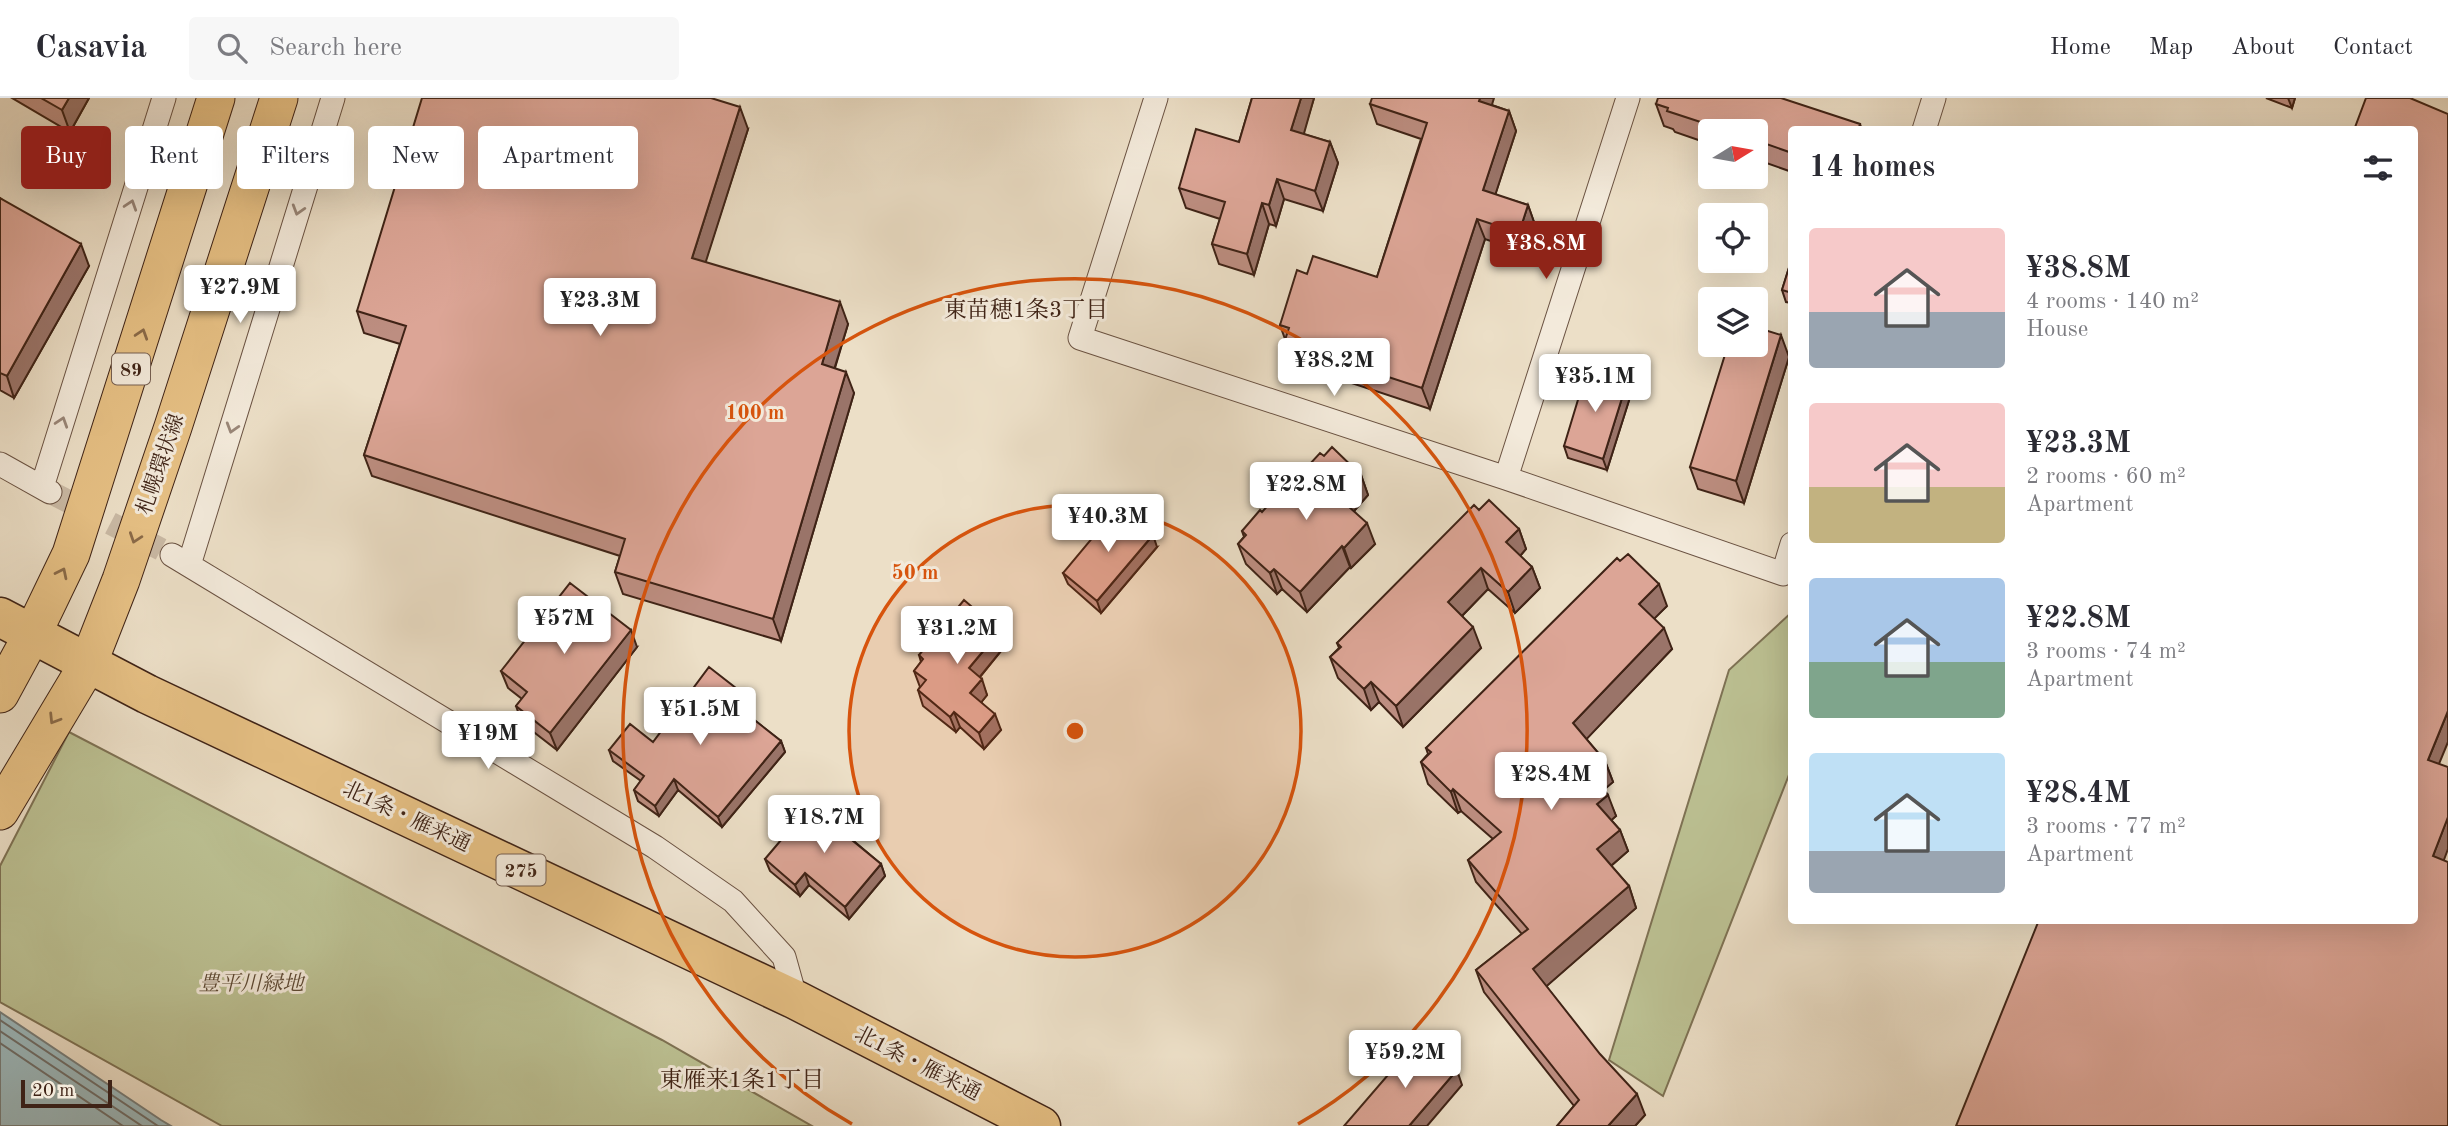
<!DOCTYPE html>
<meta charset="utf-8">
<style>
body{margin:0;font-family:"Old Standard TT","Noto Serif JP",serif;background:#f7f7f7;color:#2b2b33;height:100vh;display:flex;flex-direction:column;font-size:26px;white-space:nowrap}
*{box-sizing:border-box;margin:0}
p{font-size:23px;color:#7c7c81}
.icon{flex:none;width:38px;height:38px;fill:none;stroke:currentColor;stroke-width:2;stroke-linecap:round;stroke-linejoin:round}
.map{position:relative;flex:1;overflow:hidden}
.details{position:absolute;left:1788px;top:28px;width:630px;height:798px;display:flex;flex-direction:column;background:#fff;border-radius:7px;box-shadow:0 7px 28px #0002}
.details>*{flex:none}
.guide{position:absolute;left:21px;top:28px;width:665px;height:63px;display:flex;gap:14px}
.needle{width:46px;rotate:79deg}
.controls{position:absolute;left:1698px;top:21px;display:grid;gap:14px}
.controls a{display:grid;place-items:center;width:70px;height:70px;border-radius:7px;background:#fff;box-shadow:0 7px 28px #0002;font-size:35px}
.scale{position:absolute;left:21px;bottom:18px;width:91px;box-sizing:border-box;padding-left:7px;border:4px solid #3f2316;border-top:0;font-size:19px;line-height:24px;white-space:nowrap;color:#3f2316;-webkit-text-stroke:5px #f3eadb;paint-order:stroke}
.price{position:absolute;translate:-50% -60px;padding:0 16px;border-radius:7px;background:#fff;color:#222;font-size:23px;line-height:46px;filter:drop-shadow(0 2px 4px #0008)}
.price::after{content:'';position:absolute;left:50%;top:42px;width:21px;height:16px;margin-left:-10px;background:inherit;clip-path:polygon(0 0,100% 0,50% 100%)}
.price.active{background:#8f2418;color:#fff}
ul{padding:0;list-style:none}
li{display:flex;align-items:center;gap:21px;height:175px;padding:0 21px}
li span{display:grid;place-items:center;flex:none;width:196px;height:140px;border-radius:7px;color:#555}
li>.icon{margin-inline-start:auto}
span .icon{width:84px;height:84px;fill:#fffc;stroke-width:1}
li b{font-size:30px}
h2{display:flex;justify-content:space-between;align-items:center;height:84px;padding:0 21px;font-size:30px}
.pill{padding:0 24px;border-radius:7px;background:#fff;box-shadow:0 7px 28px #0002;font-size:24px;line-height:63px}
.pill.active{background:#8f2418;color:#fff}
header{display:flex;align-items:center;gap:42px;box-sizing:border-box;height:98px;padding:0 35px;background:#fff;border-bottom:2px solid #e1e1e2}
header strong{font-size:33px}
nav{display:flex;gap:38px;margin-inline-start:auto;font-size:24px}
.search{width:490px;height:63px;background:#f7f7f7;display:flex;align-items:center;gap:18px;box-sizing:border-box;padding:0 24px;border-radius:7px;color:#7c7c81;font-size:26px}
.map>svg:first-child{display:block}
.green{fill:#bcc193;stroke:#7e7254;stroke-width:2}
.water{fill:#9cbabf;stroke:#777e7b;stroke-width:2}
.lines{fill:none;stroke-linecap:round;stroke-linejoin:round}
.shore{stroke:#6e6e6a;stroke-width:2}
.street-tunnel{stroke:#c9b9a4;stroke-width:23;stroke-dasharray:23 11;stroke-linecap:butt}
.street-casing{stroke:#6a5242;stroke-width:25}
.primary-casing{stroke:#3f2316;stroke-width:39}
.highway-casing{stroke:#3f2316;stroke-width:41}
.street{stroke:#f3eadb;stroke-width:23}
.primary{stroke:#e6c084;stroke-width:37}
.highway{stroke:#e6c084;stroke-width:38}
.wall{fill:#bd8e81;stroke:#3f2316;stroke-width:2}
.shaded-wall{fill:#9a7469;stroke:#3f2316;stroke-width:2}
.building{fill:#dca596;stroke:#3f2316;stroke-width:2}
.oneway{stroke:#998678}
.oneway2{stroke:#8a6a48}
.ring{fill:none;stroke:#d7540d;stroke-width:3.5}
.labels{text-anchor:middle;stroke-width:6;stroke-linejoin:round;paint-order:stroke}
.shield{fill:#f3eadb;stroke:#755f51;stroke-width:2}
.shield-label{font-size:19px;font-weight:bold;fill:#3f2316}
.street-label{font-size:21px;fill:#3f2316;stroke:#f3eadb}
.park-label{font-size:21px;font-style:italic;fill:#5e4a35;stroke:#f3eadb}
.neighbourhood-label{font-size:23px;fill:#3f2316;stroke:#f3eadb}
.centre{fill:#d7540d;stroke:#f3eadb;stroke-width:3.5}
.ring-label{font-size:21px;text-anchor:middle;font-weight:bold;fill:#d7540d;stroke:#f3eadb;stroke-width:6;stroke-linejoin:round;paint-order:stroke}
</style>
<header>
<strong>Casavia</strong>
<div class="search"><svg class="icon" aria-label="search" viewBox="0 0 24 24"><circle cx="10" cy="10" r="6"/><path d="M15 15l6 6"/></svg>Search here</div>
<nav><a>Home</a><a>Map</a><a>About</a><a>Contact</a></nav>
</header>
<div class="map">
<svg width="2448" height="1028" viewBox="0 0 2448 1028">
<rect width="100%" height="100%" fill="#ecdfc7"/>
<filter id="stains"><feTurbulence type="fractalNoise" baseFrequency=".00286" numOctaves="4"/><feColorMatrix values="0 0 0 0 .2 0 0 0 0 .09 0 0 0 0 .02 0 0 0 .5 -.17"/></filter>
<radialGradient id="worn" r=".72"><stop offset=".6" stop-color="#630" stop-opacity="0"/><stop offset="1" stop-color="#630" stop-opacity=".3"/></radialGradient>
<!-- green -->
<path class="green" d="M1792,514V669L1663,998L1609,962L1729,572Z
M69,634L662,942L812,1028H222L0,904V768Z"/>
<!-- water -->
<path class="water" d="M0,914L161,1022L171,1028H0Z"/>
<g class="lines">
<!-- shore -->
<path class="shore" d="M0,922L158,1028
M0,933L142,1028
M0,945L123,1028"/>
<!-- street-tunnel -->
<path class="street-tunnel" d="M50,394L172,457"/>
<defs>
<path id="street" d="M1156,0L1080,240L1506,380L1783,476L1792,446
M1924,32L1934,0
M0,366L50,394
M1506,380L1628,0
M42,389L164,0
M172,457L655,749L733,803L784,859L796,902
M189,467L333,0"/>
<path id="primary" d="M0,596L32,537L71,456L216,0
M0,713L88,566L121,482L173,329L279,0"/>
<path id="highway" d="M0,519L147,596L796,902L1041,1028"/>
</defs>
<!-- street casing -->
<use href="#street" class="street-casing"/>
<!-- primary casing -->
<use href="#primary" class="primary-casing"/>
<!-- highway casing -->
<use href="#highway" class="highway-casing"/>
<!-- street -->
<use href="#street" class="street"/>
<!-- primary -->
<use href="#primary" class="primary"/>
<!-- highway -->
<use href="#highway" class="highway"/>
</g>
<!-- wall -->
<path class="wall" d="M12,0H89L70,34Z
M1252,0H1314L1303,36L1330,44L1338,65L1323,113L1284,101L1276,128L1269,126L1254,177L1219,166L1212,146L1220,121L1186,110L1179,90L1239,44Z
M2266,0H2295L2292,10Z
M1370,6L1492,7L1509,13L1516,33L1495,97L1528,107L1535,127L1526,155L1485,141L1430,311L1291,265L1284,245L1285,241L1280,227L1307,176L1377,179L1421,41L1377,26Z
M1656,6L1860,26L1862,32H1792V74L1755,61V33H1710V46L1675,34L1673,31L1664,28Z
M748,31L705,164L848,226L835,270L854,295L781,543L623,496L615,474L620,458L372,378L364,357L400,246L364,235L357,213Z
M0,100L89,168L14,300L0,292Z
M1792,160V205L1786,204L1782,192Z
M1789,259L1744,405L1698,391L1690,369Z
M1627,284L1631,296L1607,372L1568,360L1564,348Z
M1324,358L1361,377L1368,397L1354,413L1375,446L1351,470L1350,469L1307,514L1282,491L1277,496L1246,466L1238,446L1244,439L1242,433L1262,414L1274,405Z
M1479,412L1519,431L1526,451L1520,458L1532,469L1540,490L1515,515L1488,491L1462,518L1481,550L1403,629L1379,604L1371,612L1338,580L1330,559L1339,550L1337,545Z
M1157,449L1101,515L1068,486L1063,475Z
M1667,508L1654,520L1672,551L1586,641L1605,663L1613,684L1604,691L1616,718L1611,722L1620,732L1628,753L1611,768L1629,788L1636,810L1546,888L1645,1017L1635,1028H1557L1574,1008L1484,894L1476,872L1522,836L1476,784L1468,762L1493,741L1461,713L1458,715L1428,686L1421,664L1428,656L1426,650Z
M1000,533L1005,548L980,579L987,597L981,604L1001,632L984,651L960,629L956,634L923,608L918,592L920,589L914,573L921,564L919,557Z
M637,549L557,652L522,625L516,608L522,601L508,590L501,573Z
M741,594L745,604L740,611L781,643L785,654L722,729L678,692L659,718L638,703L634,692L641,683L613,663L609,652L653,644Z
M852,720L856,732L849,739L881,766L885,778L849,821L809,787L800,798L770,773L765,761Z"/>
<!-- shaded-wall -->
<path class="shaded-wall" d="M69,0H89L70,34L62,12Z
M1301,0H1314L1299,53L1291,32Z
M1480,0H1494L1487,23L1479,3Z
M2288,0H2295L2292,10Z
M740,9L748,31L700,182L692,160Z
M1509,13L1516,33L1490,113L1483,92Z
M1330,44L1338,65L1323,113L1315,93Z
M1277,81L1284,101L1276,128L1269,107Z
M1262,105L1269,126L1254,177L1247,156Z
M1528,107L1535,127L1526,155L1519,135Z
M1477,121L1485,141L1430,311L1422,290Z
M81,146L89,168L14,300L7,278Z
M840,204L848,226L829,288L822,266Z
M1781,237L1789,259L1744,405L1736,383Z
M846,274L854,295L781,543L773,521Z
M1627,284L1631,296L1607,372L1603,361Z
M1361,377L1368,397L1347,421L1339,400Z
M1367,425L1375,446L1351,470L1344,450Z
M1519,431L1526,451L1514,465L1506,444Z
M1153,437L1157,449L1101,515L1097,503Z
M1342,448L1350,469L1307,514L1300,494Z
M1532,469L1540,490L1515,515L1508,494Z
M1481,470L1488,491L1455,525L1448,504Z
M1274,471L1282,491L1277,496L1270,475Z
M1659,486L1667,508L1647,528L1639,506Z
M1473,529L1481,550L1403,629L1396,608Z
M1664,530L1672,551L1581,647L1573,625Z
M631,532L637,549L557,652L550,635Z
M1000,533L1005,548L974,586L969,570Z
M982,581L987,597L976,611L970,595Z
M1371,584L1379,604L1371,612L1364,591Z
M741,594L745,604L737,615L733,605Z
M2448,613V644L2434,678L2428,662Z
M954,614L960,629L956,634L950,619Z
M995,616L1001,632L984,651L979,635Z
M781,643L785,654L722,729L718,719Z
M1605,663L1613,684L1599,696L1592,674Z
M674,681L678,692L659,718L655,708Z
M1453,691L1461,713L1458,715L1451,694Z
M1608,697L1616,718L1605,728L1597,706Z
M2448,719V751L2439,775L2433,758Z
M852,720L856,732L845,744L841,733Z
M1620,732L1628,753L1605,773L1597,751Z
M881,766L885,778L849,821L845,809Z
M805,775L809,787L800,798L795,787Z
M1629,788L1636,810L1541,893L1533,871Z
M1457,972L1462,987L1427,1028H1409Z
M1637,996L1645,1017L1635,1028H1608Z"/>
<!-- building -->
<path class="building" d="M41,0H69L62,12Z
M422,0H711L740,9L692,160L840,204L822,266L846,274L773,521L615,474L625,441L364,357L406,228L357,213Z
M1252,0H1301L1291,32L1330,44L1315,93L1277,81L1269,107L1262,105L1247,156L1212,146L1225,104L1179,90L1196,31L1239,44Z
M1372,0H1480L1479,3L1509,13L1483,92L1528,107L1519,135L1477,121L1422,290L1284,245L1289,230L1280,227L1297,172L1307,176L1313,158L1377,179L1427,25L1370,6Z
M1658,0H1781L1860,26L1858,32H1792V55L1755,42V33H1728L1667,13L1668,10L1656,6Z
M2366,0H2410L2448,16V613L2428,662L2448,669V719L2433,758L2448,764V1028H1956L2039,822H2415V32H2354Z
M0,100L81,146L7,278L0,275Z
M1792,160V195L1782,192Z
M1755,229L1781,237L1736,383L1690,369L1728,247H1755Z
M1587,272L1627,284L1603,361L1564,348Z
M1332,349L1361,377L1339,400L1367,425L1344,450L1342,448L1300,494L1274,471L1270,475L1238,446L1246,437L1242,433L1260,412L1262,414L1272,403L1274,405L1320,355L1324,358Z
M1489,402L1519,431L1506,444L1532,469L1508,494L1481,470L1448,504L1473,529L1396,608L1371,584L1364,591L1330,559L1341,549L1337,545L1474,407L1479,412Z
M1119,408L1153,437L1097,503L1063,475Z
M1628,456L1659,486L1639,506L1664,530L1573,625L1605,663L1592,674L1608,697L1597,706L1620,732L1597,751L1629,788L1533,871L1600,956L1637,996L1608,1028H1557L1579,1002L1476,872L1528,831L1468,762L1501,734L1453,691L1451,694L1421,664L1431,654L1426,650L1617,460L1620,463Z
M570,485L631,532L550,635L516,608L527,594L501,573Z
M964,502L1000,533L969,570L982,581L970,595L995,616L979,635L954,614L950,619L918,592L926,582L914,573L923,561L919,557Z
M709,569L741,594L733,605L781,643L718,719L674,681L655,708L634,692L644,678L609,652L630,626L653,644Z
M834,705L852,720L841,733L881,766L845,809L805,775L795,787L765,761L809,709L821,720Z
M1419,941L1457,972L1409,1028H1344Z"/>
<!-- one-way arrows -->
<defs><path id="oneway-chevron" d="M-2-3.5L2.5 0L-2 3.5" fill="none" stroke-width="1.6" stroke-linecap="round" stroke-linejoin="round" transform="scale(1.75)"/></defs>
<g class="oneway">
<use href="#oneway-chevron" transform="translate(131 107) rotate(-72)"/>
<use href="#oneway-chevron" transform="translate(298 112) rotate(107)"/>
<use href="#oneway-chevron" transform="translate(62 324) rotate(-72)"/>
<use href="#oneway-chevron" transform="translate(232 330) rotate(107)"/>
</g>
<g class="oneway2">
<use href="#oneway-chevron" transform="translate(142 236) rotate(-72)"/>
<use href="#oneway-chevron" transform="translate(135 440) rotate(109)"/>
<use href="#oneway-chevron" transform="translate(62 475) rotate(-64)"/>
<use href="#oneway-chevron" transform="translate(54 621) rotate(122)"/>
</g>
<!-- distance rings -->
<circle cx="1075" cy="633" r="226" fill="#d7540d" fill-opacity=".12"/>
<g class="ring">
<circle cx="1075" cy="633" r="226"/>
<path d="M852 1026A452 452 0 1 1 1298 1026"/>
</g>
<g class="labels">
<!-- shield labels -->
<g class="shield">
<rect x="112" y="255.5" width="38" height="31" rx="5"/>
<rect x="496.5" y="756.5" width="49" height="31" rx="5"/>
</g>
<g class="shield-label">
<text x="131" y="278">89</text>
<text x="521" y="779">275</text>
</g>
<!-- street labels -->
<g class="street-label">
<text transform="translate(160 366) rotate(-71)" y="7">札幌環状線</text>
<text transform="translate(407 718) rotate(25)" y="7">北1条・雁来通</text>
<text transform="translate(918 965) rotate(27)" y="7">北1条・雁来通</text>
</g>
<!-- park labels -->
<g class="park-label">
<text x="251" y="892">豊平川緑地</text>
</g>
<!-- neighbourhood labels -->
<g class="neighbourhood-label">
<text x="1026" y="219">東苗穂1条3丁目</text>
<text x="742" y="989">東雁来1条1丁目</text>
</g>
</g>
<circle cx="1075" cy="633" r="10" class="centre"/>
<g class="ring-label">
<text x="755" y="321">100 m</text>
<text x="915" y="481">50 m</text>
</g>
<rect width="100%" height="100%" filter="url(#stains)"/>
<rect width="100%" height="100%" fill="url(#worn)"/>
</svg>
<div class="controls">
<a><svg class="needle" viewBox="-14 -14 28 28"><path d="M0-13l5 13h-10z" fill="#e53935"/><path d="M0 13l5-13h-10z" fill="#7c7c81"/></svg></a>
<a><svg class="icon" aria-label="locate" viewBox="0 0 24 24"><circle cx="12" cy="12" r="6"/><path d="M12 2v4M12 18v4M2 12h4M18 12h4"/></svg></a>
<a><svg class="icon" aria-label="layers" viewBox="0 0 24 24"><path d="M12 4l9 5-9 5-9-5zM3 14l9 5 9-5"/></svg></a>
</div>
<div class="scale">20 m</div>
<b class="price active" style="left:1546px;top:183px">¥38.8M</b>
<b class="price" style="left:240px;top:227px">¥27.9M</b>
<b class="price" style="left:600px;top:240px">¥23.3M</b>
<b class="price" style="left:1334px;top:300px">¥38.2M</b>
<b class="price" style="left:1595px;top:316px">¥35.1M</b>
<b class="price" style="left:1306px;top:424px">¥22.8M</b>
<b class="price" style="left:1108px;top:456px">¥40.3M</b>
<b class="price" style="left:564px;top:558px">¥57M</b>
<b class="price" style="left:957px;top:568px">¥31.2M</b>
<b class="price" style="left:700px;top:649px">¥51.5M</b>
<b class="price" style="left:488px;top:673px">¥19M</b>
<b class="price" style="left:1551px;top:714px">¥28.4M</b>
<b class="price" style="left:824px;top:757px">¥18.7M</b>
<b class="price" style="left:1405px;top:992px">¥59.2M</b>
<div class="guide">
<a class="pill active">Buy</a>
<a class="pill">Rent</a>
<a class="pill">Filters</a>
<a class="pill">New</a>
<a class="pill">Apartment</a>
</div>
<section class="details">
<h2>14 homes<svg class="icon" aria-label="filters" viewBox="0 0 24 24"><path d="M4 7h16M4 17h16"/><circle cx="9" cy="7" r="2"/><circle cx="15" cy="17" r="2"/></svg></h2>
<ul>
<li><span style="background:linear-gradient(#f6c9c9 60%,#9aa5b1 0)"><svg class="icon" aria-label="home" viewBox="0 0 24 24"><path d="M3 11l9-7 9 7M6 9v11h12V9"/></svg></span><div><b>¥38.8M</b><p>4 rooms · 140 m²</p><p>House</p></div></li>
<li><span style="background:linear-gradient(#f6c9c9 60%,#c2b280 0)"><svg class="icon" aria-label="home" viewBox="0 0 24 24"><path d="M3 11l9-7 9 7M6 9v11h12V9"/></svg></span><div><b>¥23.3M</b><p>2 rooms · 60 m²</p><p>Apartment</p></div></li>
<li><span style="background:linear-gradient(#a9c7e8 60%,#7fa58c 0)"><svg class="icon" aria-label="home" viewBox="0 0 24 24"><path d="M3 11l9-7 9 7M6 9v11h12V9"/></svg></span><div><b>¥22.8M</b><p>3 rooms · 74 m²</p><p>Apartment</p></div></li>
<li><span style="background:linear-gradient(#bfe0f5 70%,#9aa5b1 0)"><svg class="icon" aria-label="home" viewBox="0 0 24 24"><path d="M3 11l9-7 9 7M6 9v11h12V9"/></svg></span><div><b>¥28.4M</b><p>3 rooms · 77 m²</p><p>Apartment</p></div></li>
</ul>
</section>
</div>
